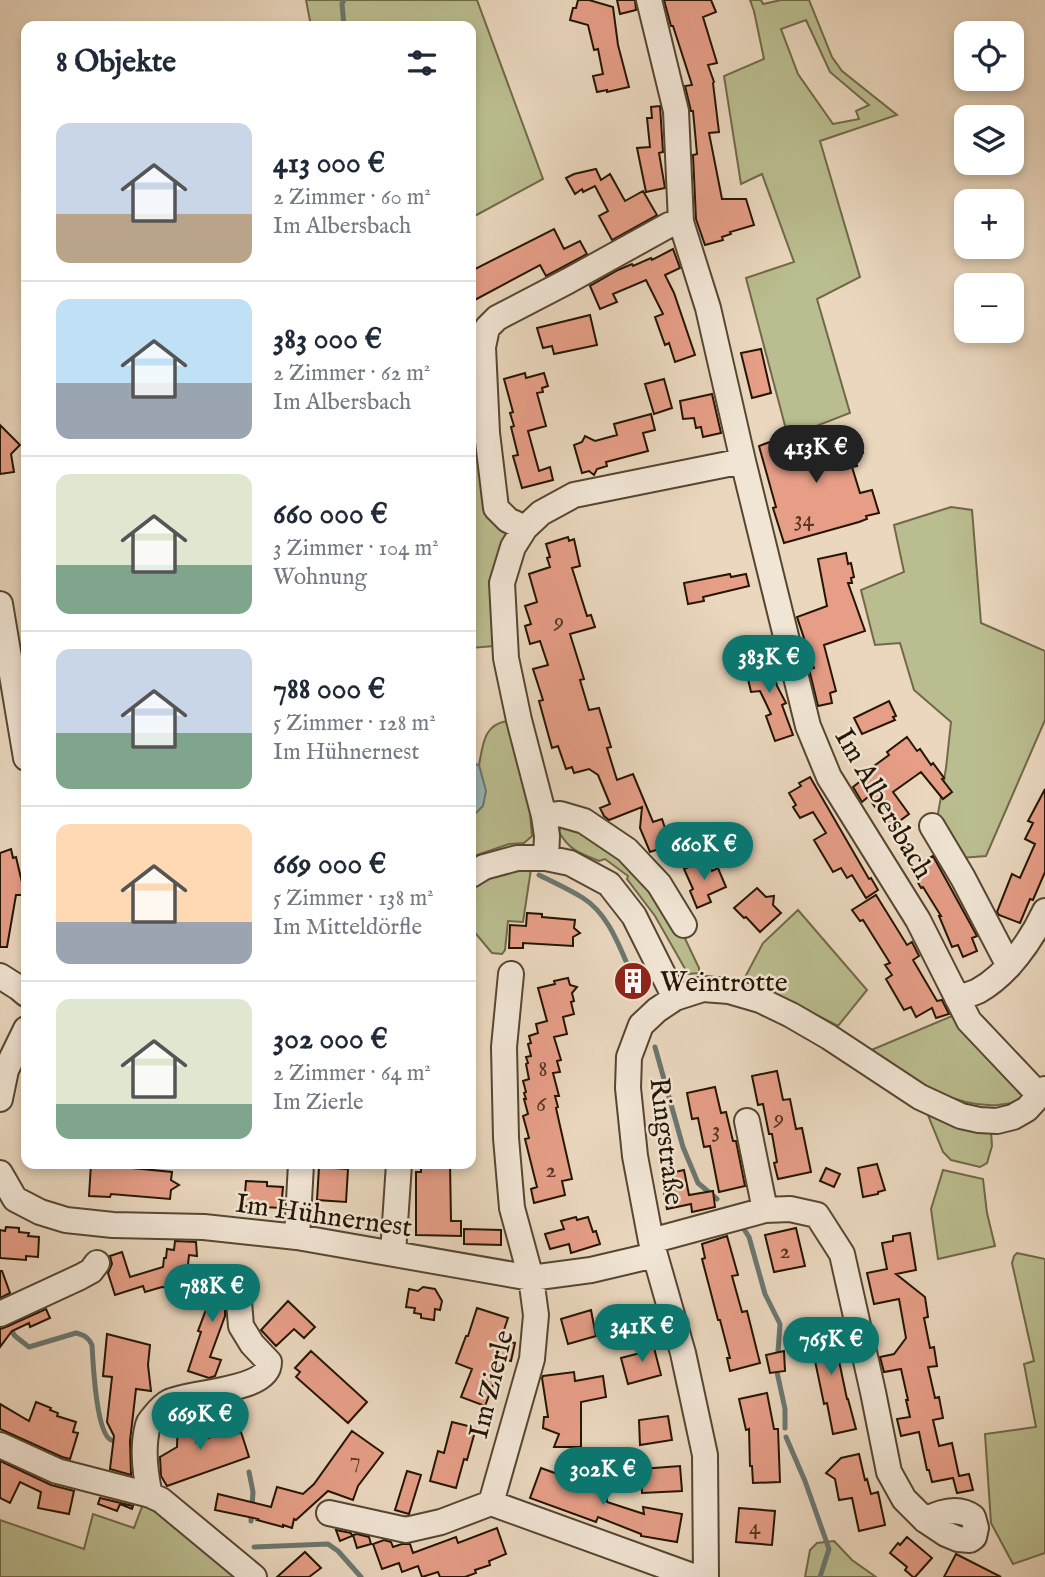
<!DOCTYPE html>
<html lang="de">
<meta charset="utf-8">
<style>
body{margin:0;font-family:"IM FELL English",serif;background:#f2f2f3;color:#1f2937;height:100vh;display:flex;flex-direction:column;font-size:26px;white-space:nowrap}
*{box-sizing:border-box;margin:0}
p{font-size:23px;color:#747a83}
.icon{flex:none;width:38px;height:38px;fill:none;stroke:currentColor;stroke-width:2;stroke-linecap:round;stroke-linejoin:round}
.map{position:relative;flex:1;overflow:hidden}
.sheet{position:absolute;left:21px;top:21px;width:455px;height:1148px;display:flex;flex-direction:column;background:#fff;border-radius:14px;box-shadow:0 4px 10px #0003}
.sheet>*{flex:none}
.controls{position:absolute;left:954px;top:21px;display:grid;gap:14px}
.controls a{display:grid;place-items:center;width:70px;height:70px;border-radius:14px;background:#fff;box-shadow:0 4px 10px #0003;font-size:35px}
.price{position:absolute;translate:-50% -60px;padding:0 16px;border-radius:24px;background:#0f766e;color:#fff;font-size:23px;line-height:46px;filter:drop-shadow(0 2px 4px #0008)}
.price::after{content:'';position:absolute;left:50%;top:42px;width:21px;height:16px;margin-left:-10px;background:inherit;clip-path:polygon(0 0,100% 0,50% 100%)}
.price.selected{background:#222;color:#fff}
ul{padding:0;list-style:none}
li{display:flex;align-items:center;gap:21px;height:175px;padding:0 35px}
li+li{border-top:2px solid #e0e1e3}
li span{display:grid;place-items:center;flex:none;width:196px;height:140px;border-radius:14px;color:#555}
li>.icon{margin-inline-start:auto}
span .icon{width:84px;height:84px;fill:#fffc;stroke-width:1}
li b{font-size:30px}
h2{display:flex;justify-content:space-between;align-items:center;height:84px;padding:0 35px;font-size:30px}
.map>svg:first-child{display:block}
.green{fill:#babd8f;stroke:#706948;stroke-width:2;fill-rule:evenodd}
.water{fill:#9ab8ba;stroke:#6b7770;stroke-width:2}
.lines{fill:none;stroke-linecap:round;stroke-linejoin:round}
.stream{stroke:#6b7770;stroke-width:5}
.building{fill:#e69e87;stroke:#251502;stroke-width:2}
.minor-casing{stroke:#564631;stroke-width:28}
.minor{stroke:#f1e5d5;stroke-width:24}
.labels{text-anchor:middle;stroke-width:5;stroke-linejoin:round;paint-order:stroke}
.number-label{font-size:24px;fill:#553723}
.street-label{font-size:28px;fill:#251502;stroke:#f1e5d5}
.poi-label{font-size:28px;fill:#251502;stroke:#f1e5d5;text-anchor:start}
</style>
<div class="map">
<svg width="1045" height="1577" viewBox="0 0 1045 1577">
<rect width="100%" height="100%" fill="#ead7be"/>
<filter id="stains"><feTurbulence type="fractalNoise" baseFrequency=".00286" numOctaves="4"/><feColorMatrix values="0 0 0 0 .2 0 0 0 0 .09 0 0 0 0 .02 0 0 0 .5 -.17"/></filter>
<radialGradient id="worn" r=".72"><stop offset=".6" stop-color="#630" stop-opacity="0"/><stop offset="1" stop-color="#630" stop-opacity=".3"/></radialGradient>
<!-- green -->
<path class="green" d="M306,0H477L543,179L471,218V26H311Z
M750,0H761L763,4L781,0H809L832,57L842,71L897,115L820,141L860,277L817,299L850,413L788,437L746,278L794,262L762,174L741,184L724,76L764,59L754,11ZM806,20L830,72L869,105L856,111L859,119L833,124L798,74L781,29Z
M474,332L492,521L498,522L509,535L494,646L471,648V333Z
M951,507L972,510L981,623L1045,651V720L986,856L961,858L936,825L946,768L951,722L914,690L900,643L875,645L861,590L904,572L894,525Z
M507,721L528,792L532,836L524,843L509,844L471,857V764L479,765C483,745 483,725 507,721Z
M562,822L621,852L680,928L699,968V973L688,974L655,916L627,879L628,876L605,859L599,861C580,853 570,851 559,832Z
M531,869L523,922L508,921L505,950L502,954L492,953L471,928V888C489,876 509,871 531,869Z
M798,910L867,990L838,1026L807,1010L742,983L763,943Z
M952,1016L1011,1078L1023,1097C1016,1103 1007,1104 997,1105C950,1108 907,1075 869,1051Z
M925,1108L991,1131L992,1146L987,1163L980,1167L951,1160L943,1152Z
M943,1170L983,1179L987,1213L995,1246L938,1259L931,1209Z
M1017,1253L1045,1259V1553L1013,1564L991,1523L985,1434L1036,1427L1024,1364L1034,1361L1012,1263L1014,1256Z
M143,1504L168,1514L243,1577H0V1520L84,1549L93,1514L134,1528Z
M834,1541L852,1560L876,1577H805L810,1550L817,1543Z"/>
<!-- water -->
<path class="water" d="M471,764L479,765L486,791L483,806L471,818Z"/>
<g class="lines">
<!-- stream -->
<path class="stream" d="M344,26L342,4L344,0
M539,875C553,882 569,889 583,898C607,913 618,943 629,968
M655,1047L683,1147L698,1183L717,1199
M740,1223L749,1237L765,1294L780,1324L778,1352
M4,1320L15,1336L29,1347L76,1333C84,1335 88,1337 92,1345C93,1362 96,1433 111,1440C118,1443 131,1440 139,1439
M777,1372L785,1409V1428
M207,1421L228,1420L235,1433
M786,1437L805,1481L829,1549L820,1577
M249,1472L253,1492L251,1521
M254,1547L328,1544L338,1551L361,1577"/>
</g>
<!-- building -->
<path class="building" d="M578,0H589L613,7L618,45L629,87L607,92V90L597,92L593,76L603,74L598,49L594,50L588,25L570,20L573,8H576Z
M617,0H635L636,10L620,14Z
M664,0H711L716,12L703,17L717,63L708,65L714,82L713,83L719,132L709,133L722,199H746L754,225L730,232L731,234L722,237L723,240L705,245L696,219L693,155L697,154L693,111H691L685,86L692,85L673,26H671Z
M660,106L663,152L659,153L665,188L646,192L637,148L650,147L647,118H652L651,107Z
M596,169L601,180L610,174L625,201L643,191L657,215L612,240L599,216L608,211L595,186L583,192L582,189L575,194L566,178L574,174Z
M554,229L564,249L580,241L587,254L546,276L540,265L471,302V271Z
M673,249L680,268L665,275L674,293L695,355L675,362L669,343L665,345L655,317L663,314L646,280L613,294L617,302L600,309L590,286L618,270L632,264L633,266L651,258L652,260Z
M590,315L597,345L554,354L552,346L543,348L537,328Z
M761,349L771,393L752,398L741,353Z
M525,373L526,378L544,373L548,386L542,388L543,392L537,393L546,426L528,431L539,471L550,467L553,480L522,488L513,456L518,455L511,427L514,426L510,413L513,412L504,379Z
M664,379L672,408L654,414L645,384Z
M712,394L721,433L703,437L701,427L696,428L694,418L683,419L680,401Z
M651,414L655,430L643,433L648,451L606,462L607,466L597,469L594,475L589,471L582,473L574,445L582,442L585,436L595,441L617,435L614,424Z
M0,425L20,445L11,454L14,472L0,474Z
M846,430L848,439L858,436L863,453L854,456L857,466L852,467L860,493L872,490L879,513L866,516L867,519L859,522L784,543L773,508L776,507L759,446L775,440L779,448Z
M568,537L569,541L574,539L580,566L572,568L587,616L591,615L595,627L570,634L584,679L580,680L589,710L599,708L611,747L607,748L617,780L633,774L653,822L662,819L665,828L669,827L673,836L682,833L688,849L672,856L668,846L650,852L640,828L642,807L609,820L604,816L600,808L610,804L598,775L589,769L574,773L572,767L566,769L558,746L552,748L539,701L543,700L533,669L548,665L540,641L530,644L525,626L531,624L525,606L537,602L529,574L550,567L547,558L550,557L546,544Z
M846,553L848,564L851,563L854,577L851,578L852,583H848L865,631L824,645L836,691L830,693L832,703L818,706L809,669L814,668L797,617L827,606L818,559Z
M730,574L731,577L746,574L749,586L703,597L704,601L688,604L684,583Z
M770,656L777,686L786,703L782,705L793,735L775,741L766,716L771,714L760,691L751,692L744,662Z
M889,701L896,716L893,717L895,720L862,734L854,718Z
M907,737L917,751L920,749L931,765L933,763L944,778L942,779L952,792L943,799L921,772L893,792L909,814L890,828L868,797L862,802L853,787L876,769L874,766L889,755L887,752Z
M810,777L869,879L871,878L878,890L866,898L852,875L847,878L841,868L833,872L814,840L826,833L813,812L800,818L793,807L796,805L789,793L801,786L799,783Z
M1045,789V872L1033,900L1030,899L1020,923L999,915L997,912L1012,874L1020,878L1035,844L1025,839L1033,823L1028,821Z
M11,849L13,858L16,857L25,895H16L7,947H0V853Z
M933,856L977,936L972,938L977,951L963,957L958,945L952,947L939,916H941L923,887L921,888L912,872L923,866L921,863Z
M707,859L712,871L718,868L726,887L708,895L711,902L697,908L690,891L693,889L684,869Z
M757,888L766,897L774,896L773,905L781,913L760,932L746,917L744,918L734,908Z
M876,895L907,945L912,942L919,956L913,960L937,1001L942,1000L949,1014L936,1018L932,1008L916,1017L911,1007L904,1010L886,979L892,975L885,965L890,963L863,920L860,921L852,910Z
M527,913L542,914V917L575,920L574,928L580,933L573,937V946L523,943V948H509L510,925L526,926Z
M568,978L570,985L577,987L572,993L574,1001L571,1002L574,1014L563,1017L567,1034L554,1037L561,1060L557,1061L560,1072L553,1073L559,1096H555L558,1107L556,1108L572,1179L562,1181L565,1195L534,1203L531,1189L537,1187L525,1139L529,1138L523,1116L528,1114L524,1099H526L524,1093L526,1092L523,1081L529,1079L526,1064L528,1063L526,1057L531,1056L528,1044L531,1043L529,1036L538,1033L536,1024L547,1021L538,988L555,984L554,981Z
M777,1071L783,1100L790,1099L796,1129L802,1128L811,1172L778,1179L774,1163L777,1162L772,1134H769L763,1104L758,1105L752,1076Z
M715,1087L721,1113L726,1112L733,1141H736L745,1186L719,1192L710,1146L704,1147L698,1118L692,1119L687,1093Z
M91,1164L172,1172L171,1180L179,1185L171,1190L170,1199L111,1194L110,1197L89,1196Z
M421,1164H450L451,1221H461V1236L416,1235V1172H421Z
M877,1164L885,1190L878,1192V1194L863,1197L858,1168Z
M319,1167L348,1169L346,1202L317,1200Z
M826,1168L840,1174L834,1187L820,1181Z
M684,1170L689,1195L713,1191L715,1207L692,1212L691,1204L667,1209L661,1175Z
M246,1181L267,1182V1186L283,1187L281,1208L244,1206Z
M576,1217L577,1220L588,1217L593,1232L596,1231L600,1244L571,1253L569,1244L550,1249L545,1234L564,1229L561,1221Z
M6,1227L19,1228V1232L29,1233L28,1236L39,1237L38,1257L26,1256V1260L0,1258V1230L5,1231Z
M796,1228L805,1266L774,1272L765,1235Z
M464,1229L501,1230V1245L464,1244Z
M910,1233L916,1270L896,1274L925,1297L928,1317L924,1318L930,1348L934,1347L937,1366L928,1367L935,1398L939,1397L943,1418L933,1420L939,1446L952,1443L959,1476L969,1474L973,1490L957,1493L953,1478L932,1482L929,1470H927L919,1432L901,1436L897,1419L910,1417L906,1400H908L901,1369L884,1372L880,1357L894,1354L906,1338L899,1299L874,1304L867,1273L887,1269L882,1243L893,1241V1236Z
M727,1236L738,1275L732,1276L742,1312L747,1311L760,1363L730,1371L727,1358H730L720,1320H718L702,1259L705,1258L702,1244Z
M175,1241L196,1242L197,1256L189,1255L187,1274H184L182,1289L162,1287L145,1292L143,1286L115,1295L108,1273L112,1264L110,1256L122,1252L130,1277L163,1267L164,1258H166L167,1249L174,1250Z
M216,1266L237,1273L231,1290L225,1296V1316L210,1357L221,1360L215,1376L209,1378L188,1371L201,1332L198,1331L213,1291L209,1290V1284Z
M0,1271H2L10,1293L0,1298Z
M423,1287L435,1289L442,1301L440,1310L435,1309L434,1320L421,1318V1314L414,1313L415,1308L406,1307L409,1289L418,1291Z
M288,1301L315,1327L304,1338L294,1329L276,1346L261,1330Z
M477,1308L508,1318L501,1339L515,1343L511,1361L503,1359L485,1406L461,1397L472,1369L456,1363L466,1336H468Z
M46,1309L50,1318L30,1327L29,1323L12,1331L0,1347V1329L6,1327Z
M591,1310L596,1336L568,1344L561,1319Z
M817,1325L824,1330L843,1326L834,1337L847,1399H848L856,1429L833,1434L827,1403L824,1404L814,1356H812L805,1328Z
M107,1334L150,1345L148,1365L151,1391L136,1389L130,1441L131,1475L110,1469L114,1436L107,1422L112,1377L103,1376Z
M652,1340L661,1375L628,1384L621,1358L640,1353L638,1344Z
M311,1351L367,1402L348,1423L296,1377L300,1372L295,1368Z
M784,1351L785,1371L770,1373L766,1355Z
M574,1372L575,1381L603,1376L606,1397L581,1402V1447H554L559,1434L543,1428L544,1417H548L542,1378L543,1376Z
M767,1393L774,1429H778L780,1482L753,1483L752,1466H750L749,1429L746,1430L739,1399Z
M36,1402L51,1408L50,1410L58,1413L57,1416L76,1422L73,1432L78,1433L70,1459L62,1457L0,1429V1404L29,1421Z
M178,1415L198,1416L196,1442L229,1431L231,1436L241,1432L249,1457L167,1486L161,1476L160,1457L177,1447Z
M668,1416L672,1440L640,1445L639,1420Z
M452,1422L476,1428L467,1460L464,1459L456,1488L430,1481L438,1451L444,1453Z
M352,1431L383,1453L358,1486L353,1500L328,1491L296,1520L294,1519L292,1528L283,1525V1527L257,1520L258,1519L215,1510L218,1494L271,1507L277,1487L303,1494L314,1484Z
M859,1454L865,1480L867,1479L871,1494L878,1492L885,1525L859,1531L852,1498L839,1500L835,1479L826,1473L841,1458Z
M0,1461L51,1485L74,1491L69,1514L38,1508L41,1492L20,1482L10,1503L0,1498Z
M680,1466L682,1491L642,1493L641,1469Z
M541,1468L607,1492V1502L644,1514L643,1507L682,1514L677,1542L641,1536V1534L598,1517L596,1522L530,1498Z
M407,1471L421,1475L409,1514L395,1510Z
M100,1498L133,1506L132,1509L120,1504L117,1511L98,1504Z
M739,1508L775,1511L772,1545L736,1542Z
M497,1528L506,1554L489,1561L490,1565L475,1570L476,1573L465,1577H440L438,1572L422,1577L418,1566L402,1572L399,1563L382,1569L373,1544L384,1540L391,1542L393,1547L402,1544H410L413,1553L456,1537L458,1543Z
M336,1530L351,1533L352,1536L340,1541Z
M357,1534L369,1537L371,1544L357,1548L353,1535Z
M907,1537L932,1558L915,1577H913L905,1570L907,1567L890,1553L898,1543L900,1545Z
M305,1552L321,1568L309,1577H277Z
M956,1554L1001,1577H944Z"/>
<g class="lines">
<defs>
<path id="minor" d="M649,0L676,111L681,222L708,308L743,461L808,726L829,777L918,920L969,1021L1040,1096
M525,528L508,520L496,508L487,433L483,347L487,328L497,318L568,281L669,225L681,222
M0,604L26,758
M544,816L560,814L584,821L627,850L659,884L684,925
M932,826L963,878L1009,966
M546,858L547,836L544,816L519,720L506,658L502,583L513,547L525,528L541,513L574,495L743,461
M471,875L484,867L517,858H546L570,863L609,884L634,916L675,998
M0,976L19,988L26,994
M957,998C964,996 972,994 978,991C1008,974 1031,941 1045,911
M0,1099L6,1070L26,1029
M747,1121L765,1210
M0,1173L15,1199L40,1212L66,1220L113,1225L204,1227L297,1237L531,1278L591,1270L655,1255
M297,1237L301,1164
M651,1241L765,1210L790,1209L817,1215L842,1254L873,1392L889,1472L904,1499L925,1520L946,1534L958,1539L970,1540L974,1537L976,1528L973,1517C958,1506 940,1512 925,1520
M393,1253L399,1164
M0,1314L80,1277L91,1271L97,1263
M0,1445L57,1471L150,1495L161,1500L254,1577
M150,1495C145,1473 142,1447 148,1425C149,1421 151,1420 154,1416C158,1411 163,1405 169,1402C191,1391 269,1392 269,1362L252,1344L241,1326L239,1302
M491,1503L532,1359L536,1315L531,1278L512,1208L506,1138L504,1047L511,974
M329,1513L406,1530L441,1522L491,1503L695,1577
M706,1577L705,1455L683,1353L651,1241L635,1156L628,1088L629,1057L641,1025L657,1010L675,998L703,989L729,991L760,1000L791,1015L829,1037L920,1097L961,1116L979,1120L997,1121L1013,1117L1027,1109L1045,1089"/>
</defs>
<!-- minor casing -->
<use href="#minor" class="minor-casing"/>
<!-- minor -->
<use href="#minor" class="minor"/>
</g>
<!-- icons -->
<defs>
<symbol id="building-disc" viewBox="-11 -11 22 22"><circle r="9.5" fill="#8f2418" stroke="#f1e5d5"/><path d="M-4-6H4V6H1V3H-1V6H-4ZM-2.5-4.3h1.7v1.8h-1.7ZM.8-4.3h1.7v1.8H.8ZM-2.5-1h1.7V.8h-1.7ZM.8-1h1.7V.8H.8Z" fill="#fff"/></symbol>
</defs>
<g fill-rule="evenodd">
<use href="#building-disc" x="611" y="959" width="44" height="44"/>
</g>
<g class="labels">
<!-- number labels -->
<g class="number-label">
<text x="804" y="526">34</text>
<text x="559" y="628">9</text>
<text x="543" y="1076">8</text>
<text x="541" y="1111">6</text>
<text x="779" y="1125">9</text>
<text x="716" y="1137">3</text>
<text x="551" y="1177">2</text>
<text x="785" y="1258">2</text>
<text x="355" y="1467">7</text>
<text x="755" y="1534">4</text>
</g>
<!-- street labels -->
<g class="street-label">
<text transform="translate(885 803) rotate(60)" y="10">Im Albersbach</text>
<text transform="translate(668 1141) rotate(83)" y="10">Ringstraße</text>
<text transform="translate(324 1214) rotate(8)" y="10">Im Hühnernest</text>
<text transform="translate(490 1384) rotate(-76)" y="10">Im Zierle</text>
</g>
<!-- poi labels -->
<g class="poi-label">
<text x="660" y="991">Weintrotte</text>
</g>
</g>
<rect width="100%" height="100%" filter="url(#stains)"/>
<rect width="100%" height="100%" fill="url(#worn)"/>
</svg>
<div class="controls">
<a><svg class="icon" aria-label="locate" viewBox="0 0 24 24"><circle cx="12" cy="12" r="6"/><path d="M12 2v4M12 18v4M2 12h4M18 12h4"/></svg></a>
<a><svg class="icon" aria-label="layers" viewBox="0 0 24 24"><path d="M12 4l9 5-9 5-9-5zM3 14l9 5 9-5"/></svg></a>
<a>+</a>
<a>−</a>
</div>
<b class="price selected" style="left:816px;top:485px">413K €</b>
<b class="price" style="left:769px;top:695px">383K €</b>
<b class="price" style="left:704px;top:882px">660K €</b>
<b class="price" style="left:212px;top:1324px">788K €</b>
<b class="price" style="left:642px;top:1364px">341K €</b>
<b class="price" style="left:831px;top:1377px">765K €</b>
<b class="price" style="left:200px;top:1452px">669K €</b>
<b class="price" style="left:603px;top:1507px">302K €</b>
<section class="sheet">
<h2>8 Objekte<svg class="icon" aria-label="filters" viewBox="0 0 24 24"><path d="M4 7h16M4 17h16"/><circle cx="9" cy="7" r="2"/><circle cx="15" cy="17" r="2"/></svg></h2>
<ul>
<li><span style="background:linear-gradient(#c9d6e8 65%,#b9a48a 0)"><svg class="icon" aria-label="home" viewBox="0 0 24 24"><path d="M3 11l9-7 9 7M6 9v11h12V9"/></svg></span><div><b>413 000 €</b><p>2 Zimmer · 60 m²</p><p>Im Albersbach</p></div></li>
<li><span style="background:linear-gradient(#bfe0f5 60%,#9aa5b1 0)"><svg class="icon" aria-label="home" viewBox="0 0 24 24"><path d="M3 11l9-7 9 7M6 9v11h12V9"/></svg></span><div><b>383 000 €</b><p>2 Zimmer · 62 m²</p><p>Im Albersbach</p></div></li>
<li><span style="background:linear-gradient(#dfe7d0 65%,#7fa58c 0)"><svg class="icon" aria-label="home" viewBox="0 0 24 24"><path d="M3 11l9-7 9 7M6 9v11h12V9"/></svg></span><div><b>660 000 €</b><p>3 Zimmer · 104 m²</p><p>Wohnung</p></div></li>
<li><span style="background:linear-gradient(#c9d6e8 60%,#7fa58c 0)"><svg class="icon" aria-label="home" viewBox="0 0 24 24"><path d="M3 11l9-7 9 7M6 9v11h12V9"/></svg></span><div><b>788 000 €</b><p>5 Zimmer · 128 m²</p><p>Im Hühnernest</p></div></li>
<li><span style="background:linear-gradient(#ffd9b3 70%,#9aa5b1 0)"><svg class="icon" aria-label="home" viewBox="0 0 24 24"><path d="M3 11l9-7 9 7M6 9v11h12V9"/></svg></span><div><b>669 000 €</b><p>5 Zimmer · 138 m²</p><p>Im Mitteldörfle</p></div></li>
<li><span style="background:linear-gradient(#dfe7d0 75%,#7fa58c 0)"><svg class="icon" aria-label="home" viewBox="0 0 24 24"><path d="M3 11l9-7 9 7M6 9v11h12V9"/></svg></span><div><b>302 000 €</b><p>2 Zimmer · 64 m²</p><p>Im Zierle</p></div></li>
</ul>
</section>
</div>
